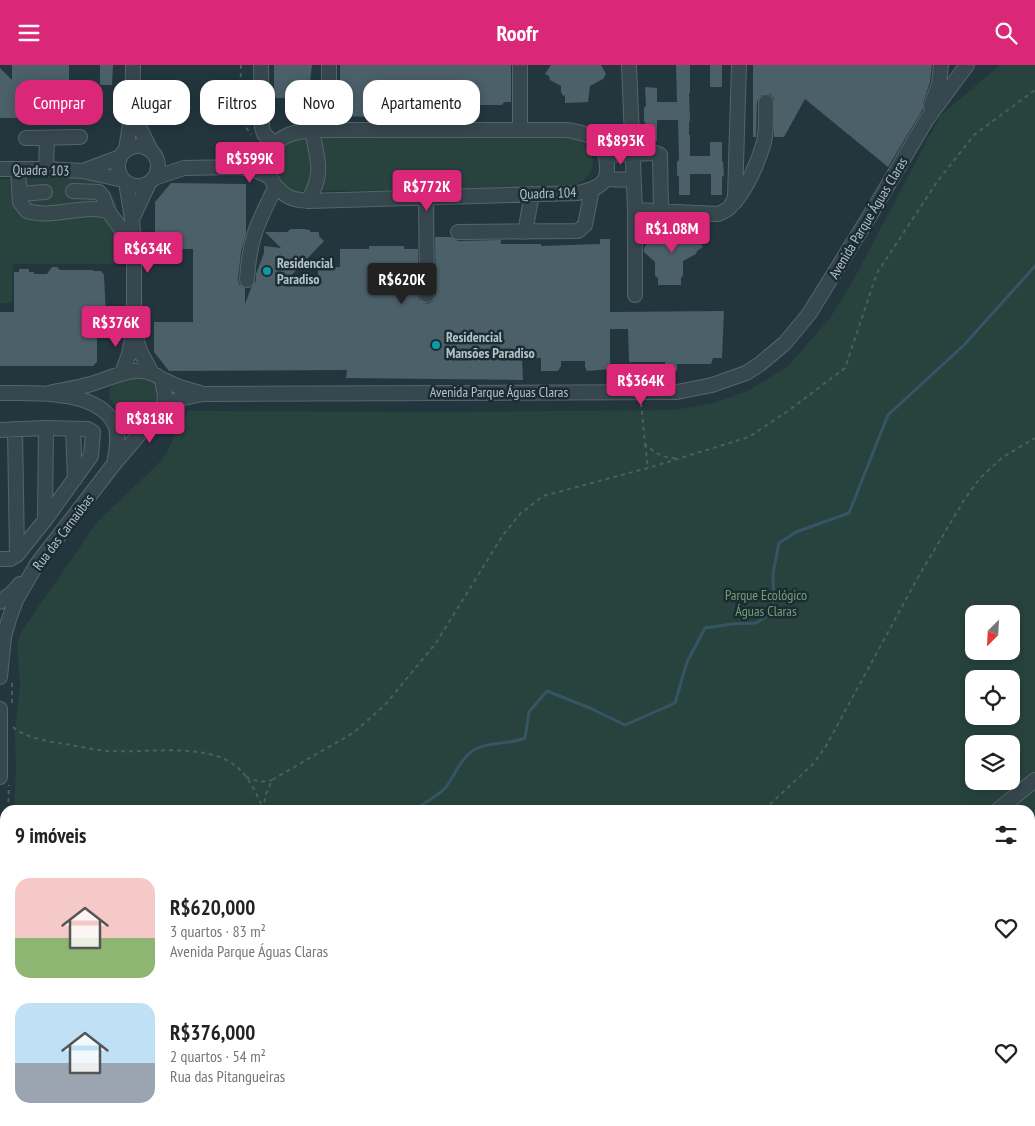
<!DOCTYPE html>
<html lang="pt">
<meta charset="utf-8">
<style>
body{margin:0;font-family:"PT Sans Narrow",sans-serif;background:#f6f6f6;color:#222;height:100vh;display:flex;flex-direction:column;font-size:19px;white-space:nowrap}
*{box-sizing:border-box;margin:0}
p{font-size:16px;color:#767676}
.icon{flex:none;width:28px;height:28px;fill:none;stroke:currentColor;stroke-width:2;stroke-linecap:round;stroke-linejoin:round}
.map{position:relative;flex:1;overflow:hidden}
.side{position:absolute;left:0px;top:740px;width:1035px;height:321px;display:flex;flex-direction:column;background:#fff;border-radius:15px 15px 0 0;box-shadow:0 2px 12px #0003}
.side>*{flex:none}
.banner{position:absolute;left:15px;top:15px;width:500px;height:45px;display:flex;gap:10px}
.needle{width:32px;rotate:204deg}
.fabs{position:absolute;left:965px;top:540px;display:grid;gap:10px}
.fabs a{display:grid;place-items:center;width:55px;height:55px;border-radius:10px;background:#fff;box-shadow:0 2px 12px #0003;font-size:25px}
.price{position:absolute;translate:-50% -42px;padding:0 11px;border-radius:5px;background:#db2777;color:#fff;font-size:16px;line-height:32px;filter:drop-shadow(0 1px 2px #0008)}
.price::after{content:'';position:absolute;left:50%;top:30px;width:15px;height:11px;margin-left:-8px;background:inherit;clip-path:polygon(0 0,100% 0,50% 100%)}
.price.current{background:#222;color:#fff}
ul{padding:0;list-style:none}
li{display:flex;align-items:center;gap:15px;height:125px;padding:0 15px}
li span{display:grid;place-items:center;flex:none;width:140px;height:100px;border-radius:15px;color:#555}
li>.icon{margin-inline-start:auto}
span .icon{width:60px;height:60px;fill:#fffc;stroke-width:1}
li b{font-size:21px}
h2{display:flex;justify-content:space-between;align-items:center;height:60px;padding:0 15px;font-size:21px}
.pill{padding:0 18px;border-radius:15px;background:#fff;box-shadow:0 2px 12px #0003;font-size:18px;line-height:45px}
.pill.current{background:#db2777;color:#fff}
header{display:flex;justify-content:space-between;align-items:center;height:65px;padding:0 15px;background:#db2777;color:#fff;font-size:22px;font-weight:800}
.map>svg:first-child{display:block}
.green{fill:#28433e;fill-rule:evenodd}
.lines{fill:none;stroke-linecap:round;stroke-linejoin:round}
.stream{stroke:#355564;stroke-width:3}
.building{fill:#4c6069}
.minor-casing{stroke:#55656c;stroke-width:16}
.path{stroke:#47605c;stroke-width:2;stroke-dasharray:4 4;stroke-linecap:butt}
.minor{stroke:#37474e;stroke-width:14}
.culture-dot{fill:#0f9aa8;stroke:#1c2c33;stroke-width:2}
.labels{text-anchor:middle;stroke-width:5;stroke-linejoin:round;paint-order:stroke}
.street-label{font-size:14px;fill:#b3c2c9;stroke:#1c2c33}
.poi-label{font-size:14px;font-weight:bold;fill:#b3c2c9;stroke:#1c2c33;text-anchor:start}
.park-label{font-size:14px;fill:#72a071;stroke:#1c2c33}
</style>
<header><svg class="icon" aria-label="menu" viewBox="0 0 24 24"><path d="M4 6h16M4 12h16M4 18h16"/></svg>Roofr<svg class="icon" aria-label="search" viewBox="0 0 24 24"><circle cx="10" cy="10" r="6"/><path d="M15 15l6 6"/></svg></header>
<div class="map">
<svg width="1035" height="1061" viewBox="0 0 1035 1061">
<rect width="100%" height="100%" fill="#23363e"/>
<!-- green -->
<path class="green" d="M1000,0H1035V1061H102L101,1056H1030V745H14L16,704L15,667L20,620L17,579L21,567L98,456L157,400L166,389L178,363L184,359L187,346L445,347L674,345L714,338L750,325L788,301L830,253L854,214L940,51ZM974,549H1011V586H974ZM974,614H1011V651H974ZM974,679H1011V716H974Z
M309,69L565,71C604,79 601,117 563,124L294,126L276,116L268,101L284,73Z
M76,113L96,117L111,127L117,139L120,199H13L12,238H0V114Z
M124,311L147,312L159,321C159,326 159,332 157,336C145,365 81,336 124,311Z
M5,792V924L3,922L0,888V803Z"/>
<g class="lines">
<!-- stream -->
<path class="stream" d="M413,745C422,739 437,732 445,723C455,711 461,691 476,684C491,676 508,680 525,673L529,647L547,626L590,643L625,660L675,638L687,597L705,563L732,559L756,558L774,546L773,509L779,478L796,467L849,448L888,350L964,280L1035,201
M917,1056L926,1061"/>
</g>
<!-- building -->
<path class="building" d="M12,0H69V51L21,50L20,53H0V3L12,15Z
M100,0H113L112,20H100Z
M274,0H312L310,17H311V29L306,33H276L274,29Z
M340,0H511V37H504L502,40H433L428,42L418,38H372V52L340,51Z
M551,0H601L606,9L603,14L590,21L588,37L565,38V30L563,31L561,27V21L550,15L549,11L545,9Z
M676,0H690V28H689L690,55L689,58V70H690V91H710V77H722V96L723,97L724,110L722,112V130H711V109H690V130H679V112L677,110V97L679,95L678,55H657V76H646L645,58L644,56V43L646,41L645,22L657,23V37H677Z
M710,0H722V22H710Z
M753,0H932L930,17L923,38V44L888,102L805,34L784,72H774V33L770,29L761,30L757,37L756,72H753Z
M171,118L246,119V169L241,187L238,214L239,219L245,223V239L251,223L256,216V209L264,188V181L281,183L265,167H288L289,165L292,164H304L310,165V167H319V171L324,176L282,220L318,221V202H340V184H369V181H404V184H418V231L420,235L427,239L432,237L436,230L435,172H451L458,176L501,175V179H541V181L600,179V174H610V247L724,246L722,293H713L711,299H677V306H665V297H629L628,264H610V304L587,306L585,302V296H561V301L558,306H541V293L522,292L523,315L346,313L347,305L169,306L154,287V257H193V184H155V137Z
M691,162L703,182L697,186L696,189L683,196V210L681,213V220H658V213L655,211V197L644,187V183L654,166L670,172L681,165L685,166Z
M52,202H57L60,205H92L94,206H101L104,210L106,250H104V263L97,271V297L93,301H0V247H14V207H19V204H29V207H34V209H47Z"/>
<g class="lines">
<defs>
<path id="minor" d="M261,0L262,62L264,69L275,79
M520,0V65
M629,0L635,145V230
M931,41L939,19L941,0
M132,47L150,84
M312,65H568C578,67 590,69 598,76C606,84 611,107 603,117C597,124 587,126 578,128L308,136C301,135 295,135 289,132C264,118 257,85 286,71C294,67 303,66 312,65Z
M329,65V0
M26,73L80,72
M118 101a20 20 0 1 1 40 0a20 20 0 1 1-40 0Z
M126,84L132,47L133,0
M605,90L656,88L660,90L661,146
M0,104H46L82,106L124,115
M18,104L20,137L27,146C53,154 81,139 108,146L133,180
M46,104L47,73
M83,106L120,92
M154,113L184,103L239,102L255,105L268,111
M605,114L633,115
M73,126L99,127L103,132L108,146
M20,129L45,127
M426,132L427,230
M308,136C325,106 317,96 312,65
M735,137C748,120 758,98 764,77C767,64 766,50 766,37
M635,145L718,149C728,145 732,142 735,132L739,0
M132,154L149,118
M458,167L578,166L585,160L592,124
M525,167L532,129
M247,215C249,174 258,157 276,121
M135,269L140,286L152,308
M122,308L129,289L134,265V181L132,154L126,117
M162,314L179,322L200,328
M0,328C33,328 98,324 115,360C120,371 116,387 114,399
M164,340L183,333L203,329L677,327L712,320L746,308L760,299L785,278L809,249L869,152L927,54L967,0
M15,364L17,490
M73,364L75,414
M0,365L46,363L88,364L93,367L91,391L45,455L17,490L10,494H0
M45,455L46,363
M0,537L13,527L20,519
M0,612L4,572L9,554L16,535L37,499L114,399L164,340L165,331L162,314C139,296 115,312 91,319C77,323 63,325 49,328
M0,644V712
M998,745L1035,715
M292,1056L293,1061
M559,1061L561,1056"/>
</defs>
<!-- minor casing -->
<use href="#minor" class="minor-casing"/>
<!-- path -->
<path class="path" d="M241,0L240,42L242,56L251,70
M641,338L645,379C655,388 664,394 678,393
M645,379L648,403
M12,638V618
M13,662C26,673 47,676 64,679C80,681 96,686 113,686C148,688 203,678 233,699C248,709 256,728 263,743
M246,712L260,717L272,715
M8,745L9,720
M263,745L266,729L272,715L353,668L384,641L436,578L503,470L520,449L543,431L648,403L749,372L788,346L845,303L877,208L937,117L974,70L1035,25
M764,745L814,698L826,681L917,514L964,435L980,413L1003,392L1035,373
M0,782L5,770
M1030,918H1035
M1030,1030L1035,1033
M343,1061V1056
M953,1061L955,1056"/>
<!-- minor -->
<use href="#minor" class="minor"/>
</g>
<!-- markers -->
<g class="culture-dot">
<circle cx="267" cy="206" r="5"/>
<circle cx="436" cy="280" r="5"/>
</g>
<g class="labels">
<!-- street labels -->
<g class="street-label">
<text transform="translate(41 105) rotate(1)" y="5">Quadra 103</text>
<text transform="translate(548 128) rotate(-2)" y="5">Quadra 104</text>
<text transform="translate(868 153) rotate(-59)" y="5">Avenida Parque Águas Claras</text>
<text x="499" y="332">Avenida Parque Águas Claras</text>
<text transform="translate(63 467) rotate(-53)" y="5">Rua das Carnaúbas</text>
</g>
<!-- poi labels -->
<g class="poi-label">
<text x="277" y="203">Residencial<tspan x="277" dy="16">Paradiso</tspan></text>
<text x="446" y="277">Residencial<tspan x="446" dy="16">Mansões Paradiso</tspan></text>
</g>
<!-- park labels -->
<g class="park-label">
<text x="766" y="535">Parque Ecológico<tspan x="766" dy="16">Águas Claras</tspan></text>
</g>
</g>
</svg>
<div class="fabs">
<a><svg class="needle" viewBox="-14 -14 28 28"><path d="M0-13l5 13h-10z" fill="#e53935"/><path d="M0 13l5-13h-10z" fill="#767676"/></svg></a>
<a><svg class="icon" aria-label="locate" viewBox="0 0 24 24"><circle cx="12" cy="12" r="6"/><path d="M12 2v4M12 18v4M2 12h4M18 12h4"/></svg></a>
<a><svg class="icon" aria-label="layers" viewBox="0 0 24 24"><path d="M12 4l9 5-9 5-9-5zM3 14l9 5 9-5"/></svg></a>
</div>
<b class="price" style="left:621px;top:101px">R$893K</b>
<b class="price" style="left:250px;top:119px">R$599K</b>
<b class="price" style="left:427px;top:147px">R$772K</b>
<b class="price" style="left:672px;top:189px">R$1.08M</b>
<b class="price" style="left:148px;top:209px">R$634K</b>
<b class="price current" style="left:402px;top:240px">R$620K</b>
<b class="price" style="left:116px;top:283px">R$376K</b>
<b class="price" style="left:641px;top:341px">R$364K</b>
<b class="price" style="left:150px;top:379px">R$818K</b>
<div class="banner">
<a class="pill current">Comprar</a>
<a class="pill">Alugar</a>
<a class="pill">Filtros</a>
<a class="pill">Novo</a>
<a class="pill">Apartamento</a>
</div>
<section class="side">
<h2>9 imóveis<svg class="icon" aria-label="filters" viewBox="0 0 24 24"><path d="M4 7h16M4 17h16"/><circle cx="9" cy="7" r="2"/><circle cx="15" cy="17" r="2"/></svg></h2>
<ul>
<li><span style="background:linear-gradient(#f6c9c9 60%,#8fb573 0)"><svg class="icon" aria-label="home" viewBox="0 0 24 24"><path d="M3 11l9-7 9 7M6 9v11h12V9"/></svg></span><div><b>R$620,000</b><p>3 quartos · 83 m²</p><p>Avenida Parque Águas Claras</p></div><svg class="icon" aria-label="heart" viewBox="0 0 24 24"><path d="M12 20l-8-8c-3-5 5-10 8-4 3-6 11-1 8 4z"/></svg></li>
<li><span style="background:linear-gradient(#bfe0f5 60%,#9aa5b1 0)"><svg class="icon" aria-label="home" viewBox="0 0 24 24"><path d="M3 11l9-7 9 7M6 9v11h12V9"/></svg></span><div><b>R$376,000</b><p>2 quartos · 54 m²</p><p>Rua das Pitangueiras</p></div><svg class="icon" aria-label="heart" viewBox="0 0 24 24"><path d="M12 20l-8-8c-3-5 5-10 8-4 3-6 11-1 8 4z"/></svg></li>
</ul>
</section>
</div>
